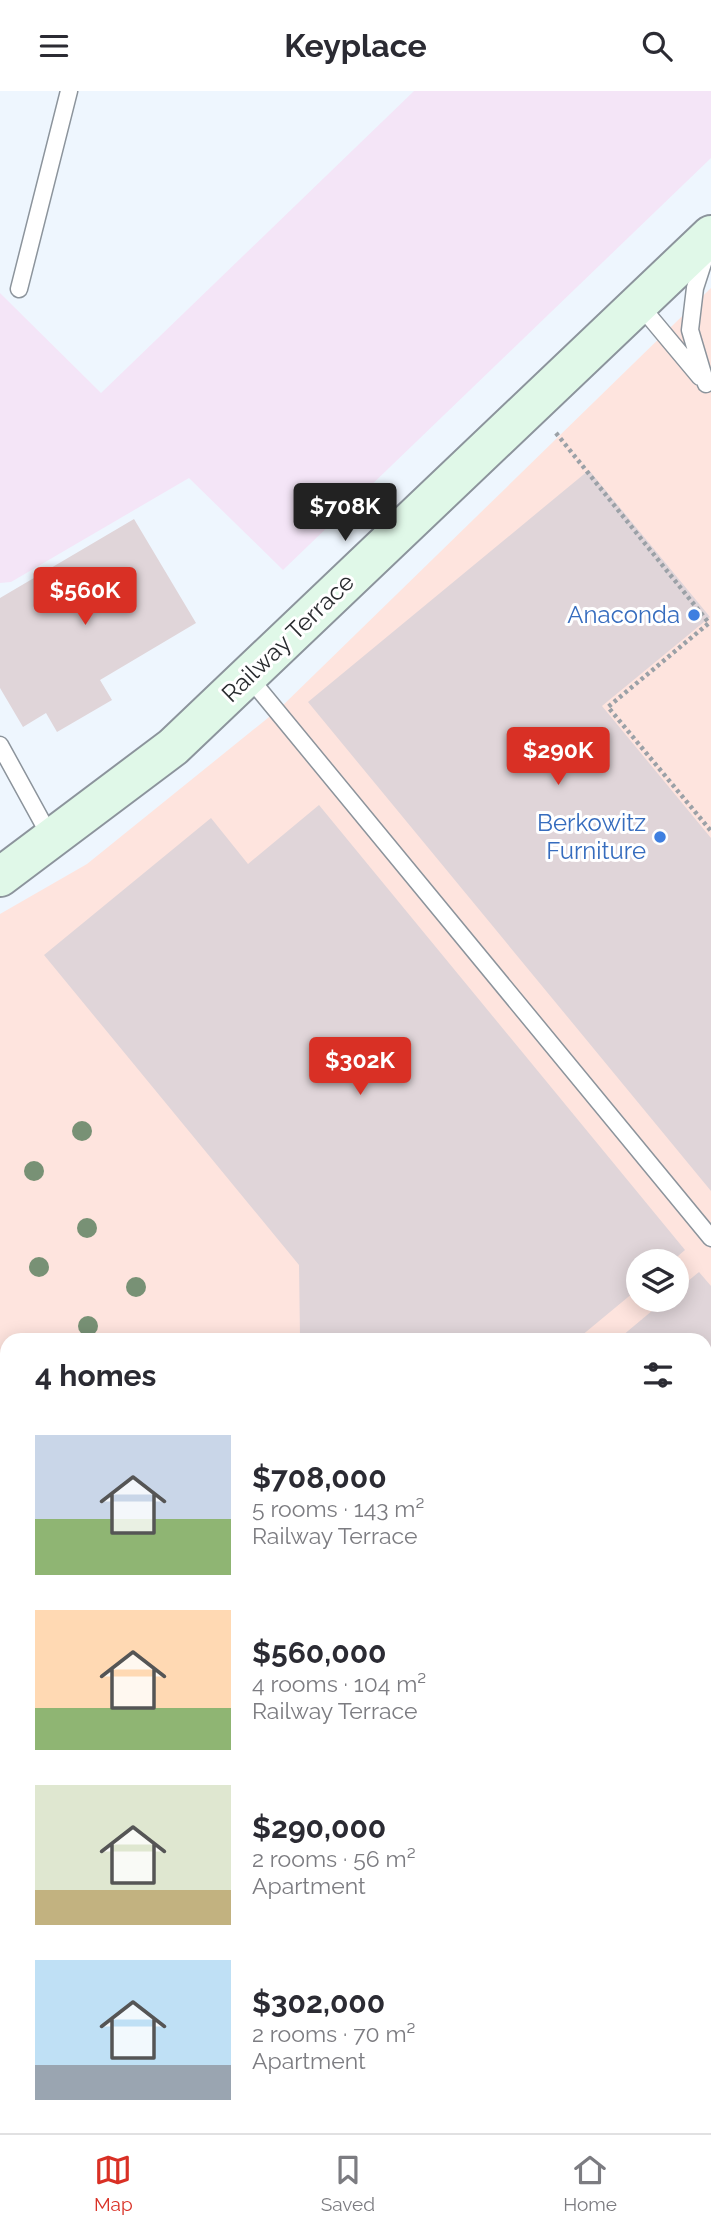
<!DOCTYPE html>
<meta charset="utf-8">
<style>
body{margin:0;font-family:Raleway,sans-serif;background:#f2f2f3;color:#2b2b33;height:100vh;display:flex;flex-direction:column;font-size:26px;white-space:nowrap}
*{box-sizing:border-box;margin:0}
p{font-size:23px;color:#7c7c81}
.icon{flex:none;width:38px;height:38px;fill:none;stroke:currentColor;stroke-width:2;stroke-linecap:round;stroke-linejoin:round}
.map{position:relative;flex:1;overflow:hidden}
.details{position:absolute;left:0px;top:1242px;width:712px;height:800px;display:flex;flex-direction:column;background:#fff;border-radius:21px 21px 0 0;box-shadow:0 4px 18px #0003}
.details>*{flex:none}
.fabs{position:absolute;left:626px;top:1158px;display:grid;gap:14px}
.fabs a{display:grid;place-items:center;width:63px;height:63px;border-radius:50%;background:#fff;box-shadow:0 4px 18px #0003;font-size:35px}
.price{position:absolute;translate:-50% -60px;padding:0 16px;border-radius:7px;background:#d93025;color:#fff;font-size:23px;line-height:46px;filter:drop-shadow(0 2px 4px #0008)}
.price::after{content:'';position:absolute;left:50%;top:42px;width:21px;height:16px;margin-left:-10px;background:inherit;clip-path:polygon(0 0,100% 0,50% 100%)}
.price.current{background:#222;color:#fff}
ul{padding:0;list-style:none}
li{display:flex;align-items:center;gap:21px;height:175px;padding:0 35px}
li span{display:grid;place-items:center;flex:none;width:196px;height:140px;border-radius:0px;color:#555}
li>.icon{margin-inline-start:auto}
span .icon{width:84px;height:84px;fill:#fffc;stroke-width:1}
li b{font-size:30px}
h2{display:flex;justify-content:space-between;align-items:center;height:84px;padding:0 35px;font-size:30px}
header{display:flex;justify-content:space-between;align-items:center;height:91px;padding:0 35px;background:#fff;font-size:32px;font-weight:700}
.tabs{display:flex;justify-content:space-around;align-items:center;height:98px;border-top:2px solid #e1e1e2;background:#fff;font-size:19px;color:#7c7c81}
.tabs a{display:grid;justify-items:center;gap:4px}
.tabs .current{color:#d93025}
.map>svg:first-child{display:block}
.commercial{fill:#fee4de;fill-rule:evenodd}
.industrial{fill:#f4e5f7}
.building{fill:#e0d5d9}
.lines{fill:none;stroke-linecap:round;stroke-linejoin:round}
.service-casing{stroke:#8c949c;stroke-width:19}
.minor-casing{stroke:#8c949c;stroke-width:35}
.secondary-casing{stroke:#8c949c;stroke-width:42}
.primary-casing{stroke:#d4d5d5;stroke-width:42}
.trunk-casing{stroke:#d4d5d5;stroke-width:42}
.path{stroke:#9ba1a7;stroke-width:4.5;stroke-dasharray:3.5 3.5;stroke-linecap:butt}
.service{stroke:#fff;stroke-width:16}
.minor{stroke:#fff;stroke-width:32}
.secondary{stroke:#e0f8e8;stroke-width:38}
.primary{stroke:#c1f1d0;stroke-width:38}
.trunk{stroke:#acecc0;stroke-width:38}
.tree{fill:#789175}
.shop-dot{fill:#3f7fe0;stroke:#fff;stroke-width:2.5}
.labels{text-anchor:middle;stroke-width:6;stroke-linejoin:round;paint-order:stroke}
.shop-label{font-size:24px;fill:#366cbe;stroke:#fff;text-anchor:end}
.street-label{font-size:24px;fill:#282b2e;stroke:#fff}
</style>
<header><svg class="icon" aria-label="menu" viewBox="0 0 24 24"><path d="M4 6h16M4 12h16M4 18h16"/></svg>Keyplace<svg class="icon" aria-label="search" viewBox="0 0 24 24"><circle cx="10" cy="10" r="6"/><path d="M15 15l6 6"/></svg></header>
<div class="map">
<svg width="711" height="2042" viewBox="0 0 711 2042">
<rect width="100%" height="100%" fill="#eef6fe"/>
<!-- commercial -->
<path class="commercial" d="M711,197V1451H705V1250H7V1503L0,1504V823L87,773L279,618ZM639,1171H677V1209H639Z"/>
<!-- industrial -->
<path class="industrial" d="M414,0H711V67L283,479L189,387L11,491L0,492V202L101,302Z"/>
<!-- building -->
<path class="building" d="M589,379L710,526L602,615L711,747V1100L308,611Z
M134,428L196,532L100,589L112,609L57,641L46,622L23,636L0,597V507Z
M319,714L685,1159L671,1171H639V1197L575,1250H296L300,1246L299,1174L44,864L211,727L248,773Z
M699,1181L711,1195V1362L705,1366V1250H616L665,1209H677V1199Z
M711,1678V1789L705,1784V1679Z
M705,1903L711,1911V1988L705,1992Z
M0,1920L7,1929V2035H51L42,2042H0Z
M479,2035H643L648,2042H471Z"/>
<g class="lines">
<defs>
<path id="service" d="M19,198L69,0
M639,213L700,286
M706,293L690,239L695,197L706,163
M248,585L711,1147
M0,654L51,747"/>
<path id="minor" d="M705,1859L711,1865
M422,2042L430,2035"/>
<path id="secondary" d="M0,786L173,656L711,144"/>
<path id="primary" d="M0,1709L7,1717
M0,1790L7,1798
M201,2035L207,2042
M275,2035L280,2042"/>
<path id="trunk" d="M705,1497L711,1496
M705,1589H711
M0,1600L7,1599
M0,1682L7,1681
M0,1831L7,1837"/>
</defs>
<!-- service casing -->
<use href="#service" class="service-casing"/>
<!-- minor casing -->
<use href="#minor" class="minor-casing"/>
<!-- secondary casing -->
<use href="#secondary" class="secondary-casing"/>
<!-- primary casing -->
<use href="#primary" class="primary-casing"/>
<!-- trunk casing -->
<use href="#trunk" class="trunk-casing"/>
<!-- path -->
<path class="path" d="M556,342L709,532L608,616L711,740
M705,1447L711,1446
M0,1490L7,1493
M2,1639L7,1643
M705,1649H711"/>
<!-- service -->
<use href="#service" class="service"/>
<!-- minor -->
<use href="#minor" class="minor"/>
<!-- secondary -->
<use href="#secondary" class="secondary"/>
<!-- primary -->
<use href="#primary" class="primary"/>
<!-- trunk -->
<use href="#trunk" class="trunk"/>
</g>
<!-- trees -->
<g class="tree">
<circle cx="82" cy="1040" r="10"/>
<circle cx="34" cy="1080" r="10"/>
<circle cx="87" cy="1137" r="10"/>
<circle cx="39" cy="1176" r="10"/>
<circle cx="136" cy="1196" r="10"/>
<circle cx="88" cy="1235" r="10"/>
</g>
<!-- markers -->
<g class="shop-dot">
<circle cx="694" cy="524" r="7"/>
<circle cx="660" cy="746" r="7"/>
</g>
<g class="labels">
<!-- shop labels -->
<g class="shop-label">
<text x="680" y="532">Anaconda</text>
<text x="646" y="740">Berkowitz<tspan x="646" dy="28">Furniture</tspan></text>
</g>
<!-- street labels -->
<g class="street-label">
<text transform="translate(288 547) rotate(-44)" y="8">Railway Terrace</text>
</g>
</g>
</svg>
<div class="fabs">
<a><svg class="icon" aria-label="layers" viewBox="0 0 24 24"><path d="M12 4l9 5-9 5-9-5zM3 14l9 5 9-5"/></svg></a>
</div>
<b class="price current" style="left:345px;top:452px">$708K</b>
<b class="price" style="left:85px;top:536px">$560K</b>
<b class="price" style="left:558px;top:696px">$290K</b>
<b class="price" style="left:360px;top:1006px">$302K</b>
<section class="details">
<h2>4 homes<svg class="icon" aria-label="filters" viewBox="0 0 24 24"><path d="M4 7h16M4 17h16"/><circle cx="9" cy="7" r="2"/><circle cx="15" cy="17" r="2"/></svg></h2>
<ul>
<li><span style="background:linear-gradient(#c9d6e8 60%,#8fb573 0)"><svg class="icon" aria-label="home" viewBox="0 0 24 24"><path d="M3 11l9-7 9 7M6 9v11h12V9"/></svg></span><div><b>$708,000</b><p>5 rooms · 143 m²</p><p>Railway Terrace</p></div></li>
<li><span style="background:linear-gradient(#ffd9b3 70%,#8fb573 0)"><svg class="icon" aria-label="home" viewBox="0 0 24 24"><path d="M3 11l9-7 9 7M6 9v11h12V9"/></svg></span><div><b>$560,000</b><p>4 rooms · 104 m²</p><p>Railway Terrace</p></div></li>
<li><span style="background:linear-gradient(#dfe7d0 75%,#c2b280 0)"><svg class="icon" aria-label="home" viewBox="0 0 24 24"><path d="M3 11l9-7 9 7M6 9v11h12V9"/></svg></span><div><b>$290,000</b><p>2 rooms · 56 m²</p><p>Apartment</p></div></li>
<li><span style="background:linear-gradient(#bfe0f5 75%,#9aa5b1 0)"><svg class="icon" aria-label="home" viewBox="0 0 24 24"><path d="M3 11l9-7 9 7M6 9v11h12V9"/></svg></span><div><b>$302,000</b><p>2 rooms · 70 m²</p><p>Apartment</p></div></li>
</ul>
</section>
</div>
<nav class="tabs">
<a class="current"><svg class="icon" aria-label="map" viewBox="0 0 24 24"><path d="M3 6l6-2 6 2 6-2v14l-6 2-6-2-6 2zM9 4v14M15 6v14"/></svg>Map</a>
<a><svg class="icon" aria-label="saved" viewBox="0 0 24 24"><path d="M7 4h10v16l-5-4-5 4z"/></svg>Saved</a>
<a><svg class="icon" aria-label="home" viewBox="0 0 24 24"><path d="M3 11l9-7 9 7M6 9v11h12V9"/></svg>Home</a>
</nav>
